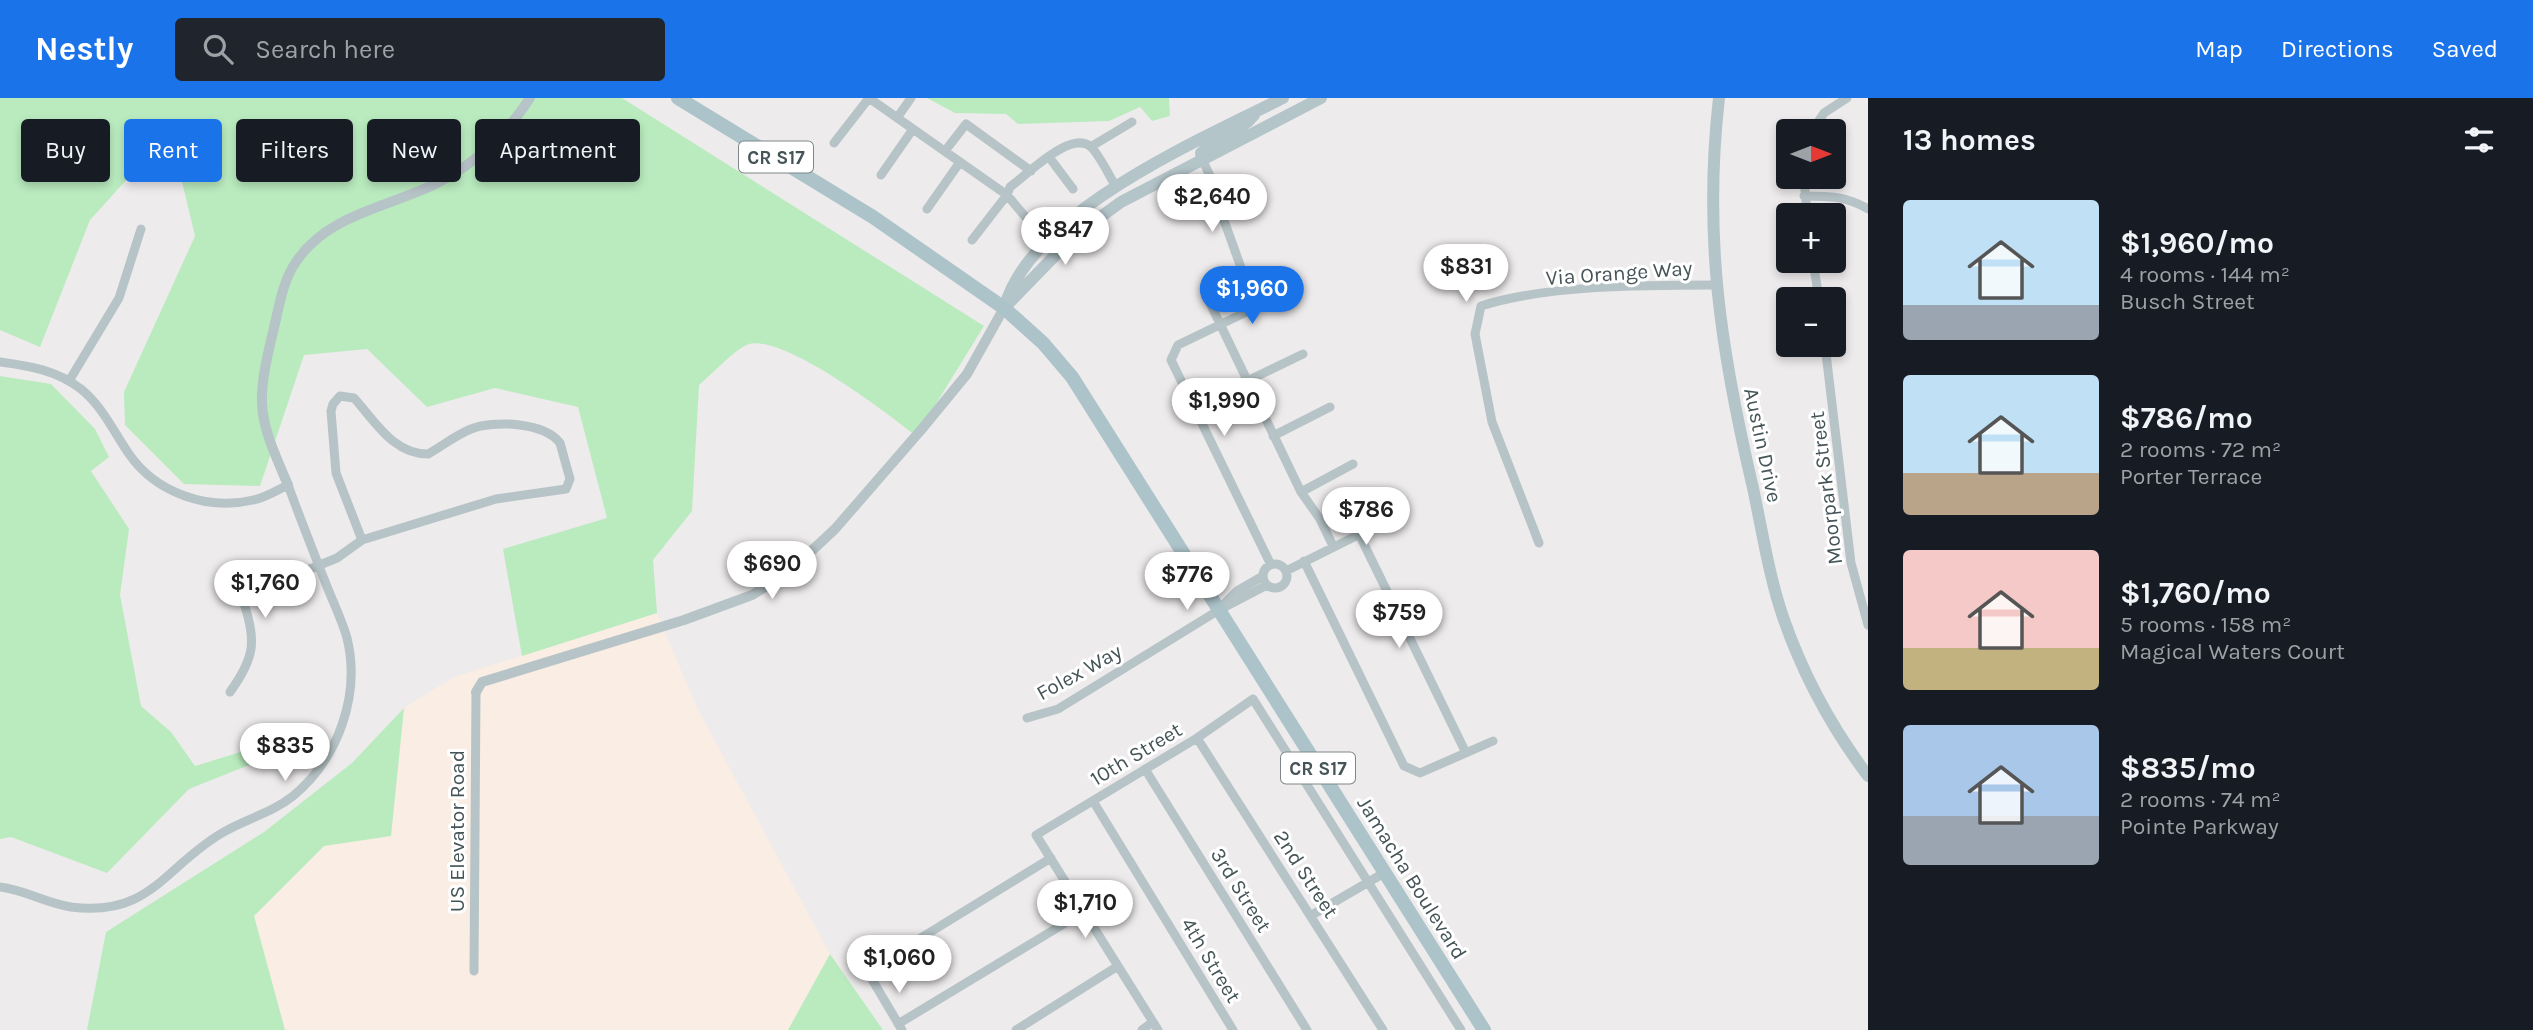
<!DOCTYPE html>
<meta charset="utf-8">
<style>
body{margin:0;font-family:Karla,sans-serif;background:#20242c;color:#f1f3f6;height:100vh;display:flex;flex-direction:column;font-size:26px;white-space:nowrap}
*{box-sizing:border-box;margin:0}
p{font-size:23px;color:#9ea1a6}
.icon{flex:none;width:38px;height:38px;fill:none;stroke:currentColor;stroke-width:2;stroke-linecap:round;stroke-linejoin:round}
.map{position:relative;flex:1;overflow:hidden}
.sheet{display:flex;flex-direction:column;background:#171b24;width:665px}
.sheet>*{flex:none}
.hud{position:absolute;left:21px;top:21px;width:665px;height:63px;display:flex;gap:14px}
.needle{width:46px;rotate:90deg}
.controls{position:absolute;left:1776px;top:21px;display:grid;gap:14px}
.controls a{display:grid;place-items:center;width:70px;height:70px;border-radius:7px;background:#171b24;box-shadow:0 4px 10px #0003;font-size:35px}
.price{position:absolute;translate:-50% -60px;padding:0 16px;border-radius:24px;background:#fff;color:#222;font-size:23px;line-height:46px;filter:drop-shadow(0 2px 4px #0008)}
.price::after{content:'';position:absolute;left:50%;top:42px;width:21px;height:16px;margin-left:-10px;background:inherit;clip-path:polygon(0 0,100% 0,50% 100%)}
.price.current{background:#1a73e8;color:#fff}
ul{padding:0;list-style:none}
li{display:flex;align-items:center;gap:21px;height:175px;padding:0 35px}
li span{display:grid;place-items:center;flex:none;width:196px;height:140px;border-radius:7px;color:#555}
li>.icon{margin-inline-start:auto}
span .icon{width:84px;height:84px;fill:#fffc;stroke-width:1}
li b{font-size:30px}
h2{display:flex;justify-content:space-between;align-items:center;height:84px;padding:0 35px;font-size:30px}
.tag{padding:0 24px;border-radius:7px;background:#171b24;box-shadow:0 4px 10px #0003;font-size:24px;line-height:63px}
.tag.current{background:#1a73e8;color:#fff}
header{display:flex;align-items:center;gap:42px;box-sizing:border-box;height:98px;padding:0 35px;background:#1a73e8;color:#fff}
header strong{font-size:33px}
nav{display:flex;gap:38px;margin-inline-start:auto;font-size:24px}
.search{width:490px;height:63px;background:#20242c;display:flex;align-items:center;gap:18px;box-sizing:border-box;padding:0 24px;border-radius:7px;color:#9ea1a6;font-size:26px}
main{display:flex;flex:1;min-height:0}
.map>svg:first-child{display:block}
.commercial{fill:#faede3}
.green{fill:#baebbf}
.lines{fill:none;stroke-linecap:round;stroke-linejoin:round}
.minor{stroke:#b7c4c7;stroke-width:9}
.tertiary{stroke:#b7c4c7;stroke-width:10}
.secondary{stroke:#b4c5ca;stroke-width:12}
.primary{stroke:#acc3c9;stroke-width:14}
.labels{text-anchor:middle;stroke-width:6;stroke-linejoin:round;paint-order:stroke}
.shield{fill:#fff;stroke:#7d8789;stroke-width:2}
.shield-label{font-size:19px;font-weight:bold;fill:#455457}
.street-label{font-size:21px;fill:#455457;stroke:#fff}
</style>
<header>
<strong>Nestly</strong>
<div class="search"><svg class="icon" aria-label="search" viewBox="0 0 24 24"><circle cx="10" cy="10" r="6"/><path d="M15 15l6 6"/></svg>Search here</div>
<nav><a>Map</a><a>Directions</a><a>Saved</a></nav>
</header>
<main>
<div class="map">
<svg width="1868" height="932" viewBox="0 0 1868 932">
<rect width="100%" height="100%" fill="#eeebec"/>
<!-- commercial -->
<path class="commercial" d="M657,515L696,608L830,856L788,932H285L254,818L324,748L391,737L404,610L454,579Z"/>
<!-- green -->
<path class="green" d="M0,0H622L984,228L916,338C887,315 785,237 749,246C736,250 710,278 699,287L692,413L653,462L657,515L522,558L503,451L607,420L578,309L495,290L427,309L367,251L304,257L260,388L184,386L125,327L124,294L195,138L182,84L129,79L90,122L40,249L0,232Z
M927,0H1169L1170,18L1152,23L1140,9L1109,23L1018,26L1006,16L955,15Z
M0,278L51,286L95,331L109,359L91,373L129,431L120,497L141,608L171,634L195,668L273,644L274,657L189,691L107,775L11,739L0,741Z
M404,610L391,738L324,748L254,818L285,932H87L106,834L264,734L352,665Z
M830,856L883,932H788Z"/>
<g class="lines">
<!-- minor -->
<path class="minor" d="M897,20L911,0
M1812,33L1824,15L1847,0
M834,45L869,0L1007,97L1010,89C1028,76 1074,28 1093,51C1102,62 1109,77 1116,89
M1092,48L1132,24
M945,53L966,26L1031,73
M1049,59L1073,91
M1202,61L1218,95L1221,114L1244,178L1231,193L1209,203L1301,394L1320,421L1333,448
M881,77L913,31
M1804,79L1807,117
M1804,98C1829,98 1846,98 1868,111
M927,111L960,64
M972,142L1007,97L1034,129
M1813,163L1819,201
M1825,247L1851,465L1868,527
M0,264C30,268 56,272 81,291C103,309 113,333 129,356C156,395 208,413 253,402C265,400 277,392 288,387C300,420 313,453 326,486C333,504 342,522 347,540C361,597 338,661 293,698C272,715 245,721 222,735C164,769 151,819 71,809C46,805 25,792 0,789
M69,283L119,200L141,131
M1247,283L1303,256
M1273,338L1330,309
M1301,394L1353,366
M1359,436L1466,655
M1539,445L1492,324L1475,236L1481,208C1546,187 1646,187 1715,187
M1304,463L1404,668L1420,675L1493,643
M1263 478a12 12 0 1 1 24 0a12 12 0 1 1-24 0Z
M1271,467L1171,262L1178,247L1271,202
M1286,473L1386,423
M1222,508L1237,493L1263,478
M230,594C256,558 256,543 243,502L250,490L268,488L337,460L362,442L496,401L566,391L570,381L560,345C544,324 493,322 471,331C456,337 442,348 428,356C393,356 375,323 354,300L340,298L333,306L331,313L336,375L362,442
M1027,620L1058,611L1219,512L1267,487
M1197,640L1383,932
M1145,671L1307,932
M1093,703L1233,932
M1312,817L1384,775
M474,873L476,594
M898,926L1085,813
M902,932L867,873L1051,760
M1016,932L1118,868
M1142,932L1153,924
M1158,932L1036,737L1197,640L1253,601L1461,932"/>
<!-- tertiary -->
<path class="tertiary" d="M288,387C258,318 255,308 273,234C279,210 282,184 296,164C327,116 390,109 437,85C475,66 507,35 530,0
M476,594L482,584L684,522L752,497L789,474L835,431L921,332L967,276L1004,210"/>
<!-- secondary -->
<path class="secondary" d="M1719,0C1703,139 1721,254 1753,390C1762,432 1769,478 1783,519C1803,577 1832,630 1868,678
M1202,61L1201,55C1217,38 1240,35 1254,17
M1005,208C1032,113 1200,42 1283,0
M1004,210L1074,138L1121,104L1321,0"/>
<!-- primary -->
<path class="primary" d="M678,0L873,119L1004,210L1043,245L1072,279L1484,932"/>
</g>
<g class="labels">
<!-- shield labels -->
<g class="shield">
<rect x="739" y="43.5" width="74" height="31" rx="5"/>
<rect x="1281" y="654.5" width="74" height="31" rx="5"/>
</g>
<g class="shield-label">
<text x="776" y="66">CR S17</text>
<text x="1318" y="677">CR S17</text>
</g>
<!-- street labels -->
<g class="street-label">
<text transform="translate(1619 175) rotate(-4)" y="7">Via Orange Way</text>
<text transform="translate(1763 347) rotate(78)" y="7">Austin Drive</text>
<text transform="translate(1826 390) rotate(-97)" y="7">Moorpark Street</text>
<text transform="translate(1079 574) rotate(-29)" y="7">Folex Way</text>
<text transform="translate(1136 656) rotate(-31)" y="7">10th Street</text>
<text transform="translate(457 733) rotate(-90)" y="7">US Elevator Road</text>
<text transform="translate(1306 776) rotate(57)" y="7">2nd Street</text>
<text transform="translate(1412 780) rotate(58)" y="7">Jamacha Boulevard</text>
<text transform="translate(1241 792) rotate(58)" y="7">3rd Street</text>
<text transform="translate(1211 862) rotate(59)" y="7">4th Street</text>
</g>
</g>
</svg>
<div class="controls">
<a><svg class="needle" viewBox="-14 -14 28 28"><path d="M0-13l5 13h-10z" fill="#e53935"/><path d="M0 13l5-13h-10z" fill="#9ea1a6"/></svg></a>
<a>+</a>
<a>−</a>
</div>
<b class="price" style="left:1212px;top:136px">$2,640</b>
<b class="price" style="left:1065px;top:169px">$847</b>
<b class="price" style="left:1466px;top:206px">$831</b>
<b class="price current" style="left:1252px;top:228px">$1,960</b>
<b class="price" style="left:1224px;top:340px">$1,990</b>
<b class="price" style="left:1366px;top:449px">$786</b>
<b class="price" style="left:772px;top:503px">$690</b>
<b class="price" style="left:1187px;top:514px">$776</b>
<b class="price" style="left:265px;top:522px">$1,760</b>
<b class="price" style="left:1399px;top:552px">$759</b>
<b class="price" style="left:285px;top:685px">$835</b>
<b class="price" style="left:1085px;top:842px">$1,710</b>
<b class="price" style="left:899px;top:897px">$1,060</b>
<div class="hud">
<a class="tag">Buy</a>
<a class="tag current">Rent</a>
<a class="tag">Filters</a>
<a class="tag">New</a>
<a class="tag">Apartment</a>
</div>
</div>
<section class="sheet">
<h2>13 homes<svg class="icon" aria-label="filters" viewBox="0 0 24 24"><path d="M4 7h16M4 17h16"/><circle cx="9" cy="7" r="2"/><circle cx="15" cy="17" r="2"/></svg></h2>
<ul>
<li><span style="background:linear-gradient(#bfe0f5 75%,#9aa5b1 0)"><svg class="icon" aria-label="home" viewBox="0 0 24 24"><path d="M3 11l9-7 9 7M6 9v11h12V9"/></svg></span><div><b>$1,960/mo</b><p>4 rooms · 144 m²</p><p>Busch Street</p></div></li>
<li><span style="background:linear-gradient(#bfe0f5 70%,#b9a48a 0)"><svg class="icon" aria-label="home" viewBox="0 0 24 24"><path d="M3 11l9-7 9 7M6 9v11h12V9"/></svg></span><div><b>$786/mo</b><p>2 rooms · 72 m²</p><p>Porter Terrace</p></div></li>
<li><span style="background:linear-gradient(#f6c9c9 70%,#c2b280 0)"><svg class="icon" aria-label="home" viewBox="0 0 24 24"><path d="M3 11l9-7 9 7M6 9v11h12V9"/></svg></span><div><b>$1,760/mo</b><p>5 rooms · 158 m²</p><p>Magical Waters Court</p></div></li>
<li><span style="background:linear-gradient(#a9c7e8 65%,#9aa5b1 0)"><svg class="icon" aria-label="home" viewBox="0 0 24 24"><path d="M3 11l9-7 9 7M6 9v11h12V9"/></svg></span><div><b>$835/mo</b><p>2 rooms · 74 m²</p><p>Pointe Parkway</p></div></li>
</ul>
</section>
</main>
